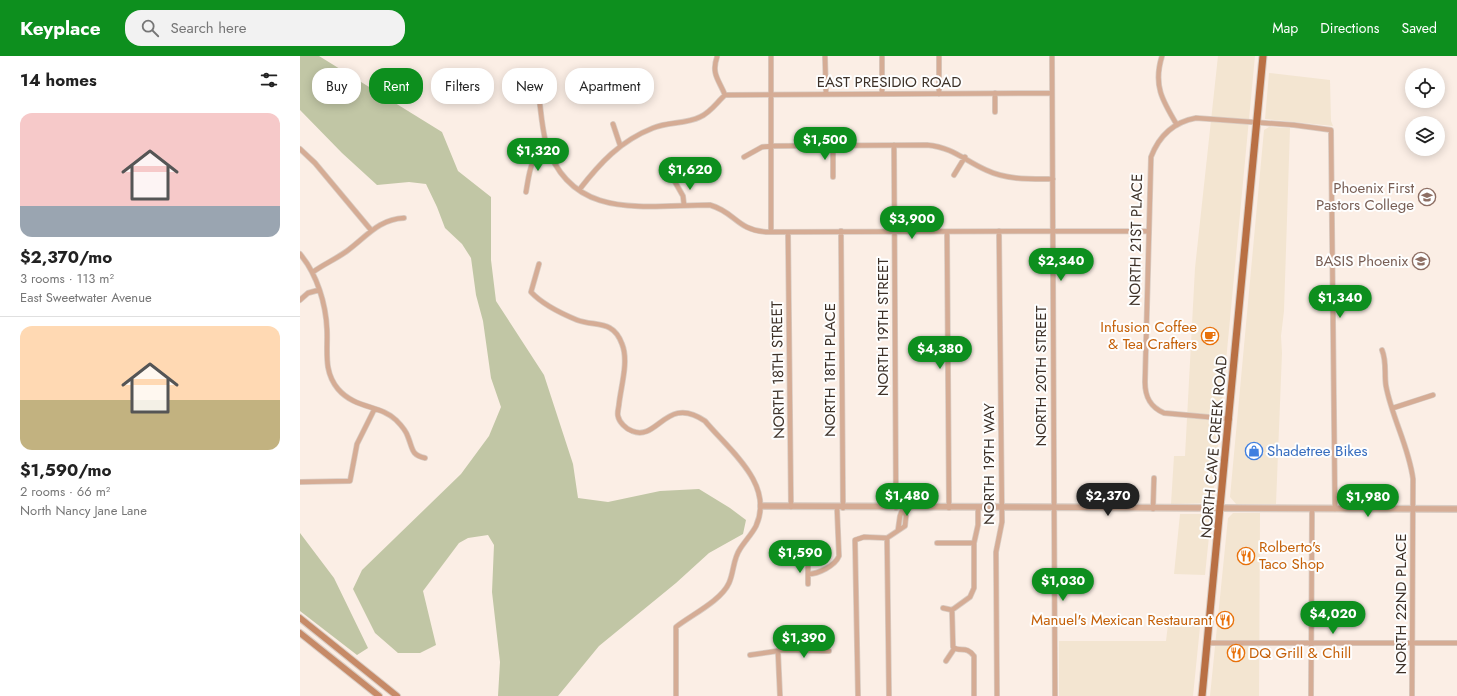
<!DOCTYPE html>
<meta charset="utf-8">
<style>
body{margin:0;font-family:Jost,sans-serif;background:#f2f2f2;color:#222;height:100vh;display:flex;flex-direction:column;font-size:15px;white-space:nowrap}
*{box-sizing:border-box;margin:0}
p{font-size:13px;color:#767676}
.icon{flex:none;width:22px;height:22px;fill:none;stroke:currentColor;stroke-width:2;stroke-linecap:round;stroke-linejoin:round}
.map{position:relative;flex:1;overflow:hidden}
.sheet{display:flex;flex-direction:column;background:#fff;width:300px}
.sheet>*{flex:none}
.hud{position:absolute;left:12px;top:12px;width:380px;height:36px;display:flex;gap:8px}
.fabs{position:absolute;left:1105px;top:12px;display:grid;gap:8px}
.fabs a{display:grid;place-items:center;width:40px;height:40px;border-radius:50%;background:#fff;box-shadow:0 2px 10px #0003;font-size:20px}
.price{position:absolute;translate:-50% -34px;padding:0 9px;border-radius:14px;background:#0d8f1e;color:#fff;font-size:13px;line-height:26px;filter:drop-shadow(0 1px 2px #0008)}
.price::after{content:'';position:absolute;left:50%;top:24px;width:12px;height:9px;margin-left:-6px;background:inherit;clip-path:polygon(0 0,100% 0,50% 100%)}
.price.current{background:#222;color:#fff}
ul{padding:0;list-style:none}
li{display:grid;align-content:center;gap:8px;height:212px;padding:0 20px}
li+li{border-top:1px solid #e0e0e0}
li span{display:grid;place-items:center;height:124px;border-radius:12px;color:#555}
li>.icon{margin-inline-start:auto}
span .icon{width:72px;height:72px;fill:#fffc;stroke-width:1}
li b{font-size:17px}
h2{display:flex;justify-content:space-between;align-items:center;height:48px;padding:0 20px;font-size:17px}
.chip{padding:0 14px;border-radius:16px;background:#fff;box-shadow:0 2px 10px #0003;font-size:14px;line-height:36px}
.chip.current{background:#0d8f1e;color:#fff}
header{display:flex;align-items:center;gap:24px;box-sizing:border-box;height:56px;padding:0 20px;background:#0d8f1e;color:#fff}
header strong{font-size:19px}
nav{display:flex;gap:22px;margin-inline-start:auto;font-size:14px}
.search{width:280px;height:36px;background:#f2f2f2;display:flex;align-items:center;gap:10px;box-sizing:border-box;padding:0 14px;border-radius:16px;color:#767676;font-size:15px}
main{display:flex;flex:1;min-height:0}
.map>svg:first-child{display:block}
.commercial{fill:#f3e5d1}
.green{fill:#c1c6a5}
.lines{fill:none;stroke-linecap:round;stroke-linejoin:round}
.minor-casing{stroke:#d9ccc3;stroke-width:6}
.tertiary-casing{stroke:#d9ccc3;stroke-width:8}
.secondary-casing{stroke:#d9ccc3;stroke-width:8}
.primary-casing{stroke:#d9ccc3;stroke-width:9}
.minor{stroke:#d5ac95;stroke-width:4.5}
.tertiary{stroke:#d5ac95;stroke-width:5.5}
.secondary{stroke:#c68a67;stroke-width:6}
.primary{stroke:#b97044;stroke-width:7}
.labels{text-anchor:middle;stroke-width:4;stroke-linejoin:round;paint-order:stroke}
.street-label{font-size:15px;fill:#3d3128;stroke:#fefefe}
.education-label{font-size:15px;fill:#785e54;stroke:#fefefe;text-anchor:end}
.food-label{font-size:15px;fill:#c56008;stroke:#fefefe;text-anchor:end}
.shop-label{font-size:15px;fill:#366cbe;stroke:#fefefe;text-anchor:start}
</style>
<header>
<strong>Keyplace</strong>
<div class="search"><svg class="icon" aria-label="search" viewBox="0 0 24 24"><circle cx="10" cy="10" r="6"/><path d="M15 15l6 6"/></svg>Search here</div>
<nav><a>Map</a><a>Directions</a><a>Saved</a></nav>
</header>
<main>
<section class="sheet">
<h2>14 homes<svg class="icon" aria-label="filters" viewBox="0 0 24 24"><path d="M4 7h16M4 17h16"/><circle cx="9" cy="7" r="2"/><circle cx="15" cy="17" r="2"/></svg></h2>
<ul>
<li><span style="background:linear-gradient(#f6c9c9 75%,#9aa5b1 0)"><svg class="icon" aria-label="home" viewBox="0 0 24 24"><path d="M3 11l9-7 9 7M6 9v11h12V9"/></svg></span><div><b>$2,370/mo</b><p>3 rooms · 113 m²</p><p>East Sweetwater Avenue</p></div></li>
<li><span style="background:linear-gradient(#ffd9b3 60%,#c2b280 0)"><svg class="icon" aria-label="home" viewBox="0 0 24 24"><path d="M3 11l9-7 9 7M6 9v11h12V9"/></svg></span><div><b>$1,590/mo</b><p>2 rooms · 66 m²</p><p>North Nancy Jane Lane</p></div></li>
</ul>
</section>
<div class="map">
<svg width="1157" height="640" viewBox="0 0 1157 640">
<rect width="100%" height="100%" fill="#fbeee5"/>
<!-- commercial -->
<path class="commercial" d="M918,0H955L913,442L908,447L871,448L874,400H885L895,212Z
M969,17L1030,24L1031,65L1033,70L965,63Z
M969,71L990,72L984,255L981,280L982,297L976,448H936L930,441L964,74Z
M933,457H960L959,640H910L928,462Z
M880,458H907L911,461L905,519L874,518Z
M869,560L901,561L893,640H759V585H866Z"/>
<!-- green -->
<path class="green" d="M0,0H19L142,76L158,115L191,141V204L196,245L244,319L273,408L278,442L308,446L360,435L399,433L430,452L446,464L443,478L409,497L376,527L299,590L258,640H198L200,606L192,536L194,489L188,479L168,482L159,487L123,535L136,589L120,597H98L75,577L53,533L62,514L161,418L189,380L201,351L191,322L183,265L176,239L171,202L162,188L145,172L137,151L126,128L109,126L77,129L42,97L0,54Z
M0,477L34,522L68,592L57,599L0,555Z"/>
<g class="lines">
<defs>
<path id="minor" d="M752,0L755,640
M862,0C853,29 862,44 877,69
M417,1C411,18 419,24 425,39
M525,1L526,38
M582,1V38
M639,38V1
M425,39L752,37
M239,41C241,56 242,72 246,87C271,166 345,149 410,149C435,156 437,174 466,176L848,175
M695,56V37
M313,68L320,89
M594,89L596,452
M0,93L15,107L71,174
M444,101L462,91L471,90L627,89C655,92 663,104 686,114C707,124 730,123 753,123
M654,119L665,101
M533,121V89
M375,126L383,140L384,149
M279,134C300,107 320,85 353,72C368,66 386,68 400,61C411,56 417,46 425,39
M226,136C229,120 230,97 248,91
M541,175L543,452
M471,176V0
M488,176L491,451
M647,176L649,452
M0,198C17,218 26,248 27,274C28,295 23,315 38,333C55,353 81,349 96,364C101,369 106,374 108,381C113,393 111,399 125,402
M239,208L231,236C243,249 260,257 277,264C295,271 313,263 322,288C329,305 321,330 319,348C319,351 317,356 318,360C319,366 326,373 332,375C358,386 366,338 405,365C429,394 475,428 456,470C452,478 445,485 440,493C433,503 434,516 429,527C421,545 391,559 376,571V640
M13,216C24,208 36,203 47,195C66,181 79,163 104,162
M0,244L8,237L19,234
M1082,294C1087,306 1084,318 1086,330C1092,362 1109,391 1113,423L1112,640
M1093,352L1133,339
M930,363L864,357C850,351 845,341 845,326L851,101C859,80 874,66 896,62L994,69L1031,74L1035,453
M0,426L50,425L57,388L74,354
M853,453L854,422
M598,474L600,460L603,452
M637,487H674
M508,507V528
M508,518C518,518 535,510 539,500L537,452
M643,552L652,554
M908,587H1157
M478,596L480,640
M450,599L484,594L529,595
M646,605L654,593
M558,640L555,484L564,481L587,482
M589,640L587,482L605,470L606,460L603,452
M674,640V600C666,589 660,597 653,591L652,554L670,541L674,532V487L678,469V453
M697,640L696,496L702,466L699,175
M1011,640L1012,453"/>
<path id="tertiary" d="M461,450L1157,453"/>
<path id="secondary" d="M0,562L97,640
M0,577L79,640"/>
<path id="primary" d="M902,640L963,0"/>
</defs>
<!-- minor casing -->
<use href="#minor" class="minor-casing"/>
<!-- tertiary casing -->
<use href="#tertiary" class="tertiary-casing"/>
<!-- secondary casing -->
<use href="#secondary" class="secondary-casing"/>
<!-- primary casing -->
<use href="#primary" class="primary-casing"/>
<!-- minor -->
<use href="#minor" class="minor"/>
<!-- tertiary -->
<use href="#tertiary" class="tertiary"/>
<!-- secondary -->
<use href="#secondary" class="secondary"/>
<!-- primary -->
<use href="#primary" class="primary"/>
</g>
<!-- icons -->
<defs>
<symbol id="school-ring" viewBox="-11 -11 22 22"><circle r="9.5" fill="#fefefe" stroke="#8d6e63" stroke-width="1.5"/><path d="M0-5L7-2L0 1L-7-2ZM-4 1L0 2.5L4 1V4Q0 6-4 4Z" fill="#8d6e63"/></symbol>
<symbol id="cafe-ring" viewBox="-11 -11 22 22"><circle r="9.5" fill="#fefefe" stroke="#e8710a" stroke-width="1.5"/><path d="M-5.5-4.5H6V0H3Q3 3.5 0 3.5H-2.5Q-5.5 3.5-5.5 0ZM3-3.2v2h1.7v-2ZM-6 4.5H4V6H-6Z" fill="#e8710a"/></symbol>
<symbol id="shop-ring" viewBox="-11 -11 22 22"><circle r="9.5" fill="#fefefe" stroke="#3f7fe0" stroke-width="1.5"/><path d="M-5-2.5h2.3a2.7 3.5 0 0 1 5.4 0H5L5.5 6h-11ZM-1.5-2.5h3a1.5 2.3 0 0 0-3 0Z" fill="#3f7fe0"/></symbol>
<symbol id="restaurant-ring" viewBox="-11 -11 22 22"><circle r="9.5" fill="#fefefe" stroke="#e8710a" stroke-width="1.5"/><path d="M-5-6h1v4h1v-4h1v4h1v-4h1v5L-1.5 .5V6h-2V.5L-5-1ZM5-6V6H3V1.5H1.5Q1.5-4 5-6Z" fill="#e8710a"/></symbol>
</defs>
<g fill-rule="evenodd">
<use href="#school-ring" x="1117" y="131" width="20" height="20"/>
<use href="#school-ring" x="1111" y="195" width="20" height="20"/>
<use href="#cafe-ring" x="900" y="270" width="20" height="20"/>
<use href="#shop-ring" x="944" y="385" width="20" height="20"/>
<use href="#restaurant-ring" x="936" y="490" width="20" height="20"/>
<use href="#restaurant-ring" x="915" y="554" width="20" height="20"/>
<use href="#restaurant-ring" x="926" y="587" width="20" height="20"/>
</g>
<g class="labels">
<!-- street labels -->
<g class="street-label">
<text x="589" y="31">EAST PRESIDIO ROAD</text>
<text transform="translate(836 184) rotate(-89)" y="5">NORTH 21ST PLACE</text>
<text transform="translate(583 271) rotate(-90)" y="5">NORTH 19TH STREET</text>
<text transform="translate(478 314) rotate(-91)" y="5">NORTH 18TH STREET</text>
<text transform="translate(530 314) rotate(-90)" y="5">NORTH 18TH PLACE</text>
<text transform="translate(741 320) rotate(-90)" y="5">NORTH 20TH STREET</text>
<text transform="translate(914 391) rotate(-85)" y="5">NORTH CAVE CREEK ROAD</text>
<text transform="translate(689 408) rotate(-90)" y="5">NORTH 19TH WAY</text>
<text transform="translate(1101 548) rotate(-90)" y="5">NORTH 22ND PLACE</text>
</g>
<!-- education labels -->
<g class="education-label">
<text x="1114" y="137">Phoenix First<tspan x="1114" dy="17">Pastors College</tspan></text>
<text x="1108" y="210">BASIS Phoenix</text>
</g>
<!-- food labels -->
<g class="food-label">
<text x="897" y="276">Infusion Coffee<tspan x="897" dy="17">&amp; Tea Crafters</tspan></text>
<text x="959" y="496" text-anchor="start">Rolberto's<tspan x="959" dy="17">Taco Shop</tspan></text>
<text x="912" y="569">Manuel's Mexican Restaurant</text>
<text x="949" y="602" text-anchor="start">DQ Grill &amp; Chill</text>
</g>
<!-- shop labels -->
<g class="shop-label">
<text x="967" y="400">Shadetree Bikes</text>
</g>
</g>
</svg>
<div class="fabs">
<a><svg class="icon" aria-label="locate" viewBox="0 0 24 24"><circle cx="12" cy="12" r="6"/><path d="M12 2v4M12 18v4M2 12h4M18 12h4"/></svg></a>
<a><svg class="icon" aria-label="layers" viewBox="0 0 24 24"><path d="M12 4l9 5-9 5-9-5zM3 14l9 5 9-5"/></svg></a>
</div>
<b class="price" style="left:525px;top:105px">$1,500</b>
<b class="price" style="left:238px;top:116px">$1,320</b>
<b class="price" style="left:390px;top:135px">$1,620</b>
<b class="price" style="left:612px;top:184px">$3,900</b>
<b class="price" style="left:761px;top:226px">$2,340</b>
<b class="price" style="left:1040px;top:263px">$1,340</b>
<b class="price" style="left:640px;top:314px">$4,380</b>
<b class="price" style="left:607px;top:461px">$1,480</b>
<b class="price current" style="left:808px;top:461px">$2,370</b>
<b class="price" style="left:1068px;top:462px">$1,980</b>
<b class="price" style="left:500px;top:518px">$1,590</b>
<b class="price" style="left:763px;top:546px">$1,030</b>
<b class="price" style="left:1033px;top:579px">$4,020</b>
<b class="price" style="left:504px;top:603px">$1,390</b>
<div class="hud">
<a class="chip">Buy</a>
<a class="chip current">Rent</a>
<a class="chip">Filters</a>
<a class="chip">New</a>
<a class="chip">Apartment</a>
</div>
</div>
</main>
